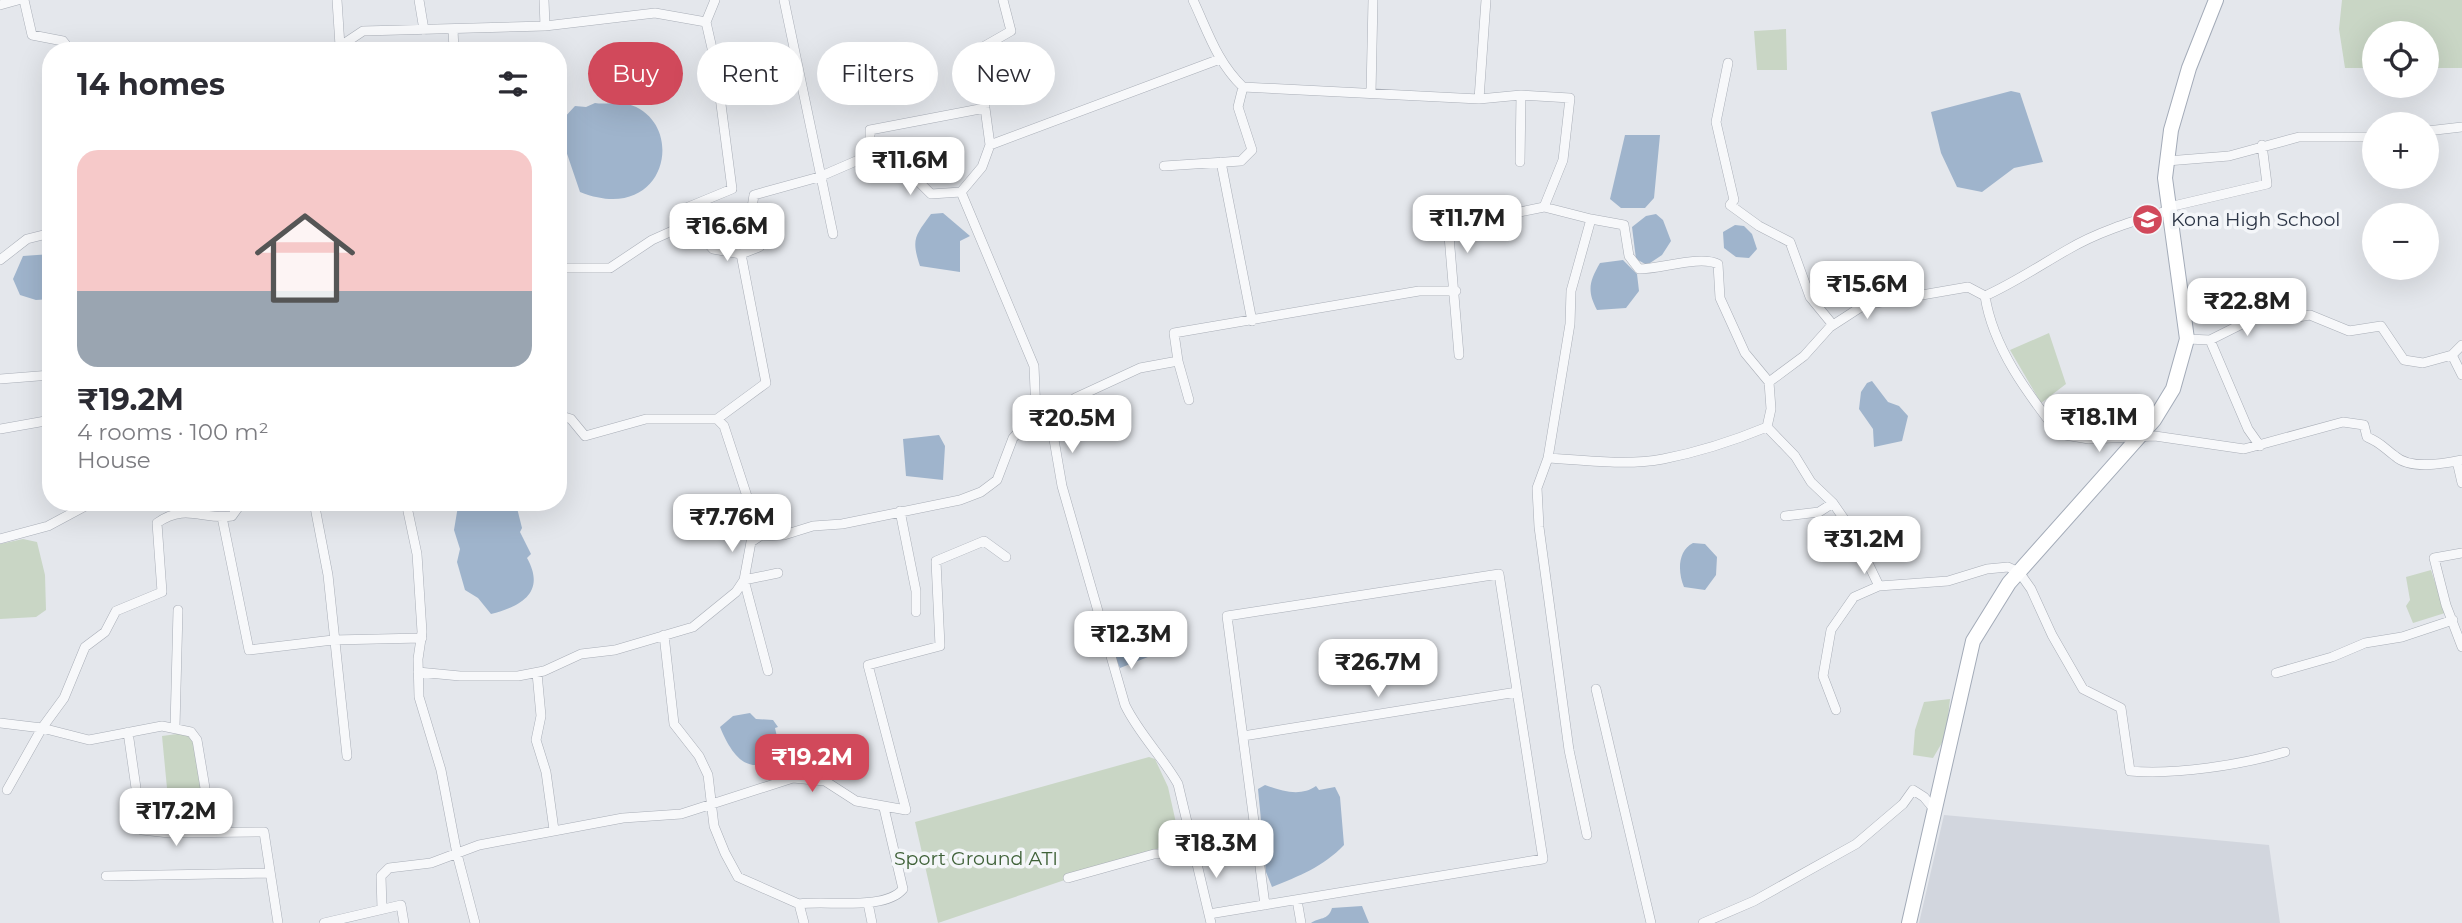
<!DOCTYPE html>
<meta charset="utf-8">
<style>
body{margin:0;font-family:Montserrat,sans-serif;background:#f7f7f7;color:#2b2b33;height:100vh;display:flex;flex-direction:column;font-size:26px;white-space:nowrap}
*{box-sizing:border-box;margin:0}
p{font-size:23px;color:#7c7c81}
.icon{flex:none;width:38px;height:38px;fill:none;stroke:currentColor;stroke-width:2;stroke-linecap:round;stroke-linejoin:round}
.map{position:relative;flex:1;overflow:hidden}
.drawer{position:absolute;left:42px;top:42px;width:525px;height:469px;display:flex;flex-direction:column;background:#fff;border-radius:28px;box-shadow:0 7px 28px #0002}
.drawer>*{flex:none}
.guide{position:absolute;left:588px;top:42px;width:665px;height:63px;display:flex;gap:14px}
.tools{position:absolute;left:2362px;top:21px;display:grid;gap:14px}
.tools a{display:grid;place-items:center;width:77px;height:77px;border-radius:50%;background:#fff;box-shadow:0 7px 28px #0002;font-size:35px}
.price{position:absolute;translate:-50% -60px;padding:0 16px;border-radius:14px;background:#fff;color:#222;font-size:23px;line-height:46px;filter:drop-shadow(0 2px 4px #0008)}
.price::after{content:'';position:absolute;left:50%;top:42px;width:21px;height:16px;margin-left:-10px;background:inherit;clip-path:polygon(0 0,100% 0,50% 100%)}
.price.selected{background:#d1495b;color:#fff}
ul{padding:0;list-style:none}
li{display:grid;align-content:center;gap:14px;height:371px;padding:0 35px}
li span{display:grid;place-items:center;height:217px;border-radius:21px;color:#555}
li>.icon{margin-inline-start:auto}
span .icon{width:126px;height:126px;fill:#fffc;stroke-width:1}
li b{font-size:30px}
h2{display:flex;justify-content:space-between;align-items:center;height:84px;padding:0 35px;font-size:30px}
.pill{padding:0 24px;border-radius:32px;background:#fff;box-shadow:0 7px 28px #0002;font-size:24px;line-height:63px}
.pill.selected{background:#d1495b;color:#fff}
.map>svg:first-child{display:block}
.built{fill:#d2d6de}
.green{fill:#c9d6c5}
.water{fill:#9fb4cc}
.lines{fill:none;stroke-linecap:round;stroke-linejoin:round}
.street-casing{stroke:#a9aeb7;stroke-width:10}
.primary-casing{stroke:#a3abb8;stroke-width:16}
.street{stroke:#f7f8fa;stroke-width:9}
.primary{stroke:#fff;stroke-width:14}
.labels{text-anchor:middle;stroke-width:7;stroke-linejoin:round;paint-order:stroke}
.poi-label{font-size:19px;fill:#2b3445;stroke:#f4f6f9;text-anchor:start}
.park-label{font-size:19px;fill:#3f6138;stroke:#f4f6f9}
</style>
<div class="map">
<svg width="2462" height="923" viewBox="0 0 2462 923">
<rect width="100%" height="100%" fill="#e4e7ec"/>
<!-- built -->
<path class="built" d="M1944,815L2269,845L2280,923H1919Z"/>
<!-- green -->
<path class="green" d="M2342,0H2462V68H2427V33H2375V68H2345L2339,29Z
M1786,29L1787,70H1757L1754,31Z
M2049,333L2066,384L2041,403L2010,350Z
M23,539L37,542L45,575L46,610L36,617L0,619V544Z
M2431,570L2445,613L2413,623L2406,606L2410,600L2406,577Z
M1950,699L1946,736L1933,758L1913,755L1915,730L1924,702Z
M192,732L206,806L169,809L162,736Z
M1149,757L1155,759L1168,787L1180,841L938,923L915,822Z"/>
<!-- water -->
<path class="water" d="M2011,91L2020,93L2043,162L2014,168L1982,192L1957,187L1941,153L1931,112Z
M595,103C606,105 617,101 628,104C688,121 668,227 580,192L563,142V119L575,106L586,107Z
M1625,135H1660L1654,198L1645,208H1621L1610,199Z
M943,213L970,236L960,241V272L920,266C911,239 915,236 931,214Z
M1656,214L1663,220L1671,241L1662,255L1647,265L1636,259L1632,227L1646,216Z
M1735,225L1744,226L1752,234L1757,249L1749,258L1736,257L1724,248L1723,232Z
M51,254V299L36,300L20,295L13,279L23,256Z
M1623,260L1637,274L1639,291L1626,308L1597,310C1587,291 1589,282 1600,263Z
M1872,381L1888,402L1899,406L1908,416L1902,441L1874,447L1873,429L1859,409L1861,392L1867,383Z
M939,435L945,446L943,480L906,476L903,439Z
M455,502L516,504L522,528L520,532L531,554L527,558C546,592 522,606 491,614L478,598L465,590L457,562L460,549L454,530L458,506Z
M1693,543L1705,544L1717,557L1716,575L1705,590L1684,587C1678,573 1677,551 1693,543Z
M1141,613C1157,622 1154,639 1153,655L1120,668C1111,648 1107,637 1118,618Z
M750,713L756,719L773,720L778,727L775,728L781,754C749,780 732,756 720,727L733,716Z
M1265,785C1281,791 1301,797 1316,786L1319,790L1335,787L1340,797L1344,845C1323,867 1299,876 1272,887L1266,872L1258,789Z
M1362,906L1369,923H1311C1319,917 1328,921 1332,908Z"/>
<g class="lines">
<defs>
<path id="street" d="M24,0L32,35L63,41L71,51
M337,0L340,46
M419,0L424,30
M544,0L545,26
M784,0L833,234
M1193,0C1208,32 1217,62 1243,87L1479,99L1521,95L1570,98L1563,160L1544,207L1591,219L1571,291L1570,324L1548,458L1537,488L1539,527L1569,750L1587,835
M0,5L18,0
M453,29L454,51
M333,51L363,31L545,26L655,13L706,22
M1728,63L1716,122L1734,200L1730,205L1759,226L1790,242L1810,297L1833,325
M1371,93L1373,0
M1479,99L1486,0
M2427,131L2462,127
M990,145L1220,59
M870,155V130L985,108
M2167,161L2229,156L2299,137H2375
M1221,162L1252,321
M1520,162L1521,95
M1164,166L1241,161L1252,150L1238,107L1243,87
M2169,207L2267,184L2262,145
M1461,217L1515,213L1544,207
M1591,219L1624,225L1629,256L1639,269C1661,269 1700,255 1718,264L1720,298L1745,353L1769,382L1771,409L1767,427
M690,223L686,208L732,189L716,66L706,22L715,0
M1448,224L1459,355
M0,260L27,239L51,233
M558,268H610L652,240L690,223L713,249L741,254
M1985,296C1993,348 2028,394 2059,434L2089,439L2155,436L2244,449L2343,422L2364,425L2367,437C2380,442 2384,448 2395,456C2410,470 2443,464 2462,460
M1985,296C2014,283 2039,266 2067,250C2099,231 2134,221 2170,210
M2187,339L2210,340L2250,320L2276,313L2298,317L2310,315L2349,331L2381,326L2404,360L2423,363L2452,355L2462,375
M2210,340L2248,429L2260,446
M2452,355L2462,345
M1178,361L1189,400
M0,379L51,375
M1769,382L1804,356L1830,327L1864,305L1968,287L1985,296
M1036,414L1052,428L1069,420L1075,398L1140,368L1178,361L1174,333L1419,291H1456
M558,415L571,419L585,436L646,419H717L724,426L760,536
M717,419L766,383L741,254L759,247L751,214L754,195L819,177L870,155L900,163L931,194L961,192L982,167L990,145L985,108L983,47L1011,31L1003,0
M1767,427L1795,456L1811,482L1833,503L1853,532L1879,586
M1052,428L1062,486L1125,705C1139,734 1162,756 1178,784L1211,923
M0,429L51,420
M1548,458C1585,460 1626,466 1663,459C1699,452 1733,441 1767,427
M2457,461L2462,483
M314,502L328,575L347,756
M406,502L417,554L422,632L418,659L419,697L441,770L457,854L475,923
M900,511L916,591V612
M1785,516L1819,512L1833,503
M222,517L249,650L333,640L422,638
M0,539L48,526L91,503
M2462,553L2434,558L2446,605L2462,647
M664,635L674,724L699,756L708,775L714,826L725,853L738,877L799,904L804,923
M768,671L744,580L778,573
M418,672L460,676H518L544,671L581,654L615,650L693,627L736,592L744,580L751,542L760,536L784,535L813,526L842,524L960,500L981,492L997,480L1013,438L1036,414L1034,366L961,192
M537,673L541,716L536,740L546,772L554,830
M2276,673L2332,657L2365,643L2402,637L2453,620
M1596,689L1651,923
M1836,710L1823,676L1831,630L1854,597L1879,586L1948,581L1987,569L2008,567L2019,572L2031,589L2052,635L2083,689L2121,708L2130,771C2176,775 2240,765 2285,752
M0,723L42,728L89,740L162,726L191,732L197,740L212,830
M175,727L178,610
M128,732L142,830L169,833L264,832L278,923
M1243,736L1517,692
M7,790L42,728L64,698L85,647L105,632L116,611L162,592L157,523C186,503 202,520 232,516L242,502
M106,876L270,873
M1068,878L1154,854L1194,853
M1297,900L1301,923
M868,903L872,923
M799,904C827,900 885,911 903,889L884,808
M382,909L381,876L389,868L431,863L479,845L623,818L681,814L793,778L825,781L856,801L906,810L868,665L940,646L936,561L984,541L1006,557
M1209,914L1543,859L1499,574L1227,616L1265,905
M324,923L401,905L404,923
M1703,923L1754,901L1856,844L1903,804L1913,790L1924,797L1934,809"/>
<path id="primary" d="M1909,923L1973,641L2009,583L2154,420L2173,389L2187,339L2165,178L2171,130L2189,68L2216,0"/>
</defs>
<!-- street casing -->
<use href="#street" class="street-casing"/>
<!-- primary casing -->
<use href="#primary" class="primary-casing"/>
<!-- street -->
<use href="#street" class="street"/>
<!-- primary -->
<use href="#primary" class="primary"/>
</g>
<!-- icons -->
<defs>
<symbol id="school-disc" viewBox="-11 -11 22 22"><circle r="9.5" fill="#d1495b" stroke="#f4f6f9"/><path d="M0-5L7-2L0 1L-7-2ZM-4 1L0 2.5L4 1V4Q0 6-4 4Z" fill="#fff"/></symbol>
</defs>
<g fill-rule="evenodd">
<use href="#school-disc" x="2130" y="202" width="35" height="35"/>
</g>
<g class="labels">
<!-- poi labels -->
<g class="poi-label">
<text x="2171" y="226">Kona High School</text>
</g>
<!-- park labels -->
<g class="park-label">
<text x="976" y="865">Sport Ground ATI</text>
</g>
</g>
</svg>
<div class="tools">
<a><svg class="icon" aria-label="locate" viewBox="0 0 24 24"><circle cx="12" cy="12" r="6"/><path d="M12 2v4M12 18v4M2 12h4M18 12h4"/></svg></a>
<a>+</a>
<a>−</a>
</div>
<b class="price" style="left:910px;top:197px">₹11.6M</b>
<b class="price" style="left:1467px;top:255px">₹11.7M</b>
<b class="price" style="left:727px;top:263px">₹16.6M</b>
<b class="price" style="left:1867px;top:321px">₹15.6M</b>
<b class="price" style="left:2247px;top:338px">₹22.8M</b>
<b class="price" style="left:2099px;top:454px">₹18.1M</b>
<b class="price" style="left:1072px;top:455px">₹20.5M</b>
<b class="price" style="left:732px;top:554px">₹7.76M</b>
<b class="price" style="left:1864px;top:576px">₹31.2M</b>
<b class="price" style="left:1131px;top:671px">₹12.3M</b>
<b class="price" style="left:1378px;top:699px">₹26.7M</b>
<b class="price selected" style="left:812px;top:794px">₹19.2M</b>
<b class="price" style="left:176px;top:848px">₹17.2M</b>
<b class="price" style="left:1216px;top:880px">₹18.3M</b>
<div class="guide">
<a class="pill selected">Buy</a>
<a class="pill">Rent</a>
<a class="pill">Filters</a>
<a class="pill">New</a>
</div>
<section class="drawer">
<h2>14 homes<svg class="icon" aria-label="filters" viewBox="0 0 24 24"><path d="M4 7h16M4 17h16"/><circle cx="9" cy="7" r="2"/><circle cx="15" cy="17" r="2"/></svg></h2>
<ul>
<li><span style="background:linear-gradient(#f6c9c9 65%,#9aa5b1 0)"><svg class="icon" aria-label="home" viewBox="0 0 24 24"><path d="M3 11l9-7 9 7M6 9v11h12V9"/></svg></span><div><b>₹19.2M</b><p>4 rooms · 100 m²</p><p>House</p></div></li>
</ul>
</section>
</div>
